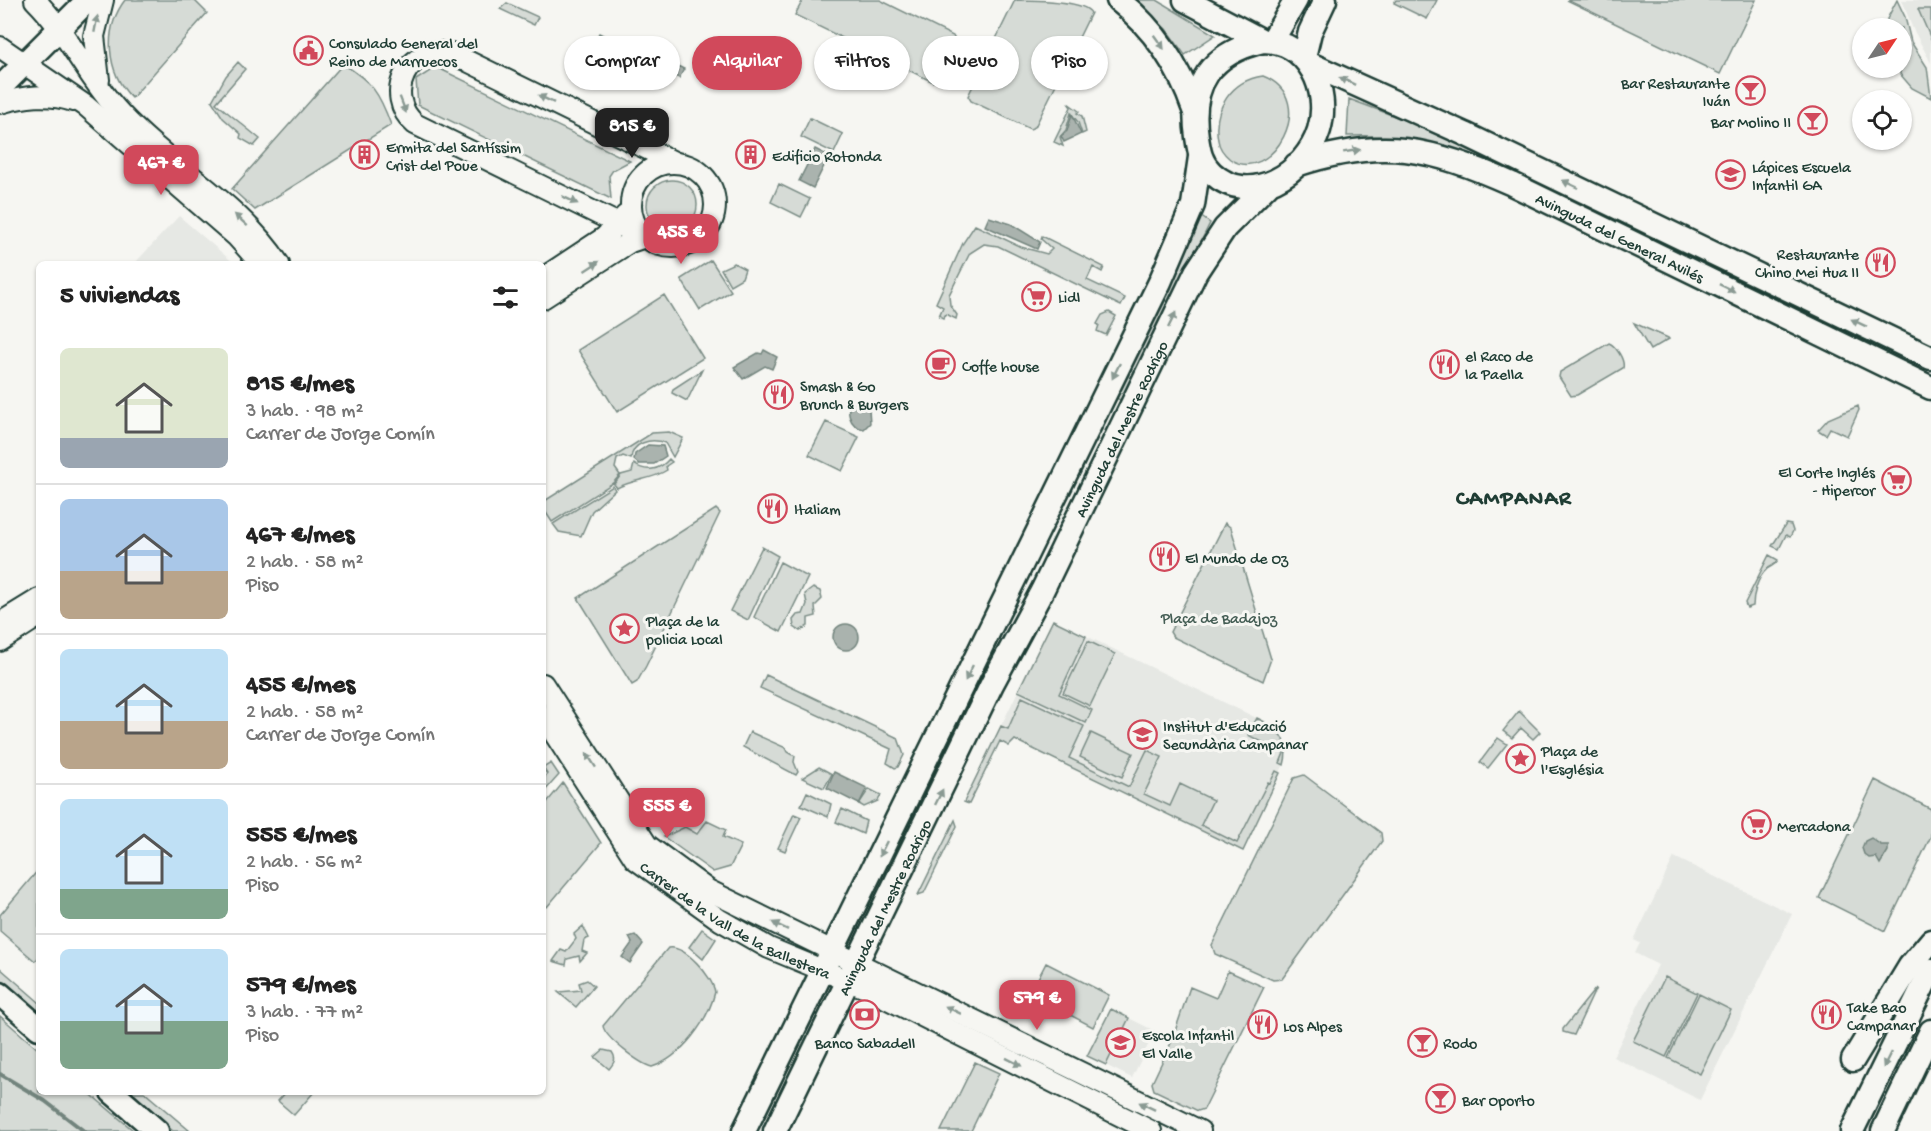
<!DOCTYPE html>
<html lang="es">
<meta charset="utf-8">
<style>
body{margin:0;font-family:"Gochi Hand",sans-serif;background:#f2f2f2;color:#222;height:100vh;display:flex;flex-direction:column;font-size:22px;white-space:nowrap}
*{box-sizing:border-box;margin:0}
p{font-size:20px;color:#767676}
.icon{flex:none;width:33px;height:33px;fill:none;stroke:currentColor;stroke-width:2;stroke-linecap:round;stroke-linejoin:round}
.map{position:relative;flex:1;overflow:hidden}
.details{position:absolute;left:36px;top:261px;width:510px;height:834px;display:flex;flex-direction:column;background:#fff;border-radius:9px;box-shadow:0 2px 4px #0004}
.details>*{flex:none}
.banner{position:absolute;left:564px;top:36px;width:570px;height:54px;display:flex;gap:12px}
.needle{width:39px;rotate:55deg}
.fabs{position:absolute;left:1852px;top:18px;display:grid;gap:12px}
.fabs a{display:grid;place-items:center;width:60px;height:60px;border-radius:50%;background:#fff;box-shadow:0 2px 4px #0004;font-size:30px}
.price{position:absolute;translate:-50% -51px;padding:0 14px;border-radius:12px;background:#d1495b;color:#fff;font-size:20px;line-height:39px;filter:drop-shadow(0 2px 3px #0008)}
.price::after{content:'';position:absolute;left:50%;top:36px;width:18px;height:14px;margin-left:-9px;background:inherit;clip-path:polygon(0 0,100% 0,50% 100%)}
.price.active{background:#222;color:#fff}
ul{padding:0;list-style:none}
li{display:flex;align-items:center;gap:18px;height:150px;padding:0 24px}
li+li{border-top:2px solid #e0e0e0}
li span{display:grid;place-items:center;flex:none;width:168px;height:120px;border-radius:9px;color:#555}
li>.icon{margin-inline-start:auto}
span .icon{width:72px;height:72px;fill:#fffc;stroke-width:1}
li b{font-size:26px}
h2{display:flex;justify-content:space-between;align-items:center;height:72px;padding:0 24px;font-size:26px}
.tag{padding:0 21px;border-radius:27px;background:#fff;box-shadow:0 2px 4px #0004;font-size:21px;line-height:54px}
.tag.active{background:#d1495b;color:#fff}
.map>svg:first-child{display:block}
.built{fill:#e6e8e4}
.green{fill:#d6dbd6;stroke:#7a8c85;stroke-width:1.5}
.water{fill:#aab3ae;stroke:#72847d;stroke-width:1.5}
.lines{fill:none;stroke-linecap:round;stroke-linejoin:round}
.stream{stroke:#72847d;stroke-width:4}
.secondary-casing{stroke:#1f3d34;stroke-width:24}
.primary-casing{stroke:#1f3d34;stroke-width:27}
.secondary{stroke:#f6f6f2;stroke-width:20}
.primary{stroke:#f6f6f2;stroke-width:22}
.oneway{fill:#8a9a93}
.labels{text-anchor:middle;stroke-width:6;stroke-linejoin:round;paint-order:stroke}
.poi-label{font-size:16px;fill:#1f3d34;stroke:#f6f6f2;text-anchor:start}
.street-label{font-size:16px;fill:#1f3d34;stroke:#f6f6f2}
.park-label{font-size:16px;fill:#445d54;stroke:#f6f6f2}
.district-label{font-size:22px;font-weight:bold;letter-spacing:1.5px;fill:#1f3d34;stroke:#f6f6f2}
</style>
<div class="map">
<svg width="1931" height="1131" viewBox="0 0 1931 1131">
<rect width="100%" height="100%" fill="#f6f6f2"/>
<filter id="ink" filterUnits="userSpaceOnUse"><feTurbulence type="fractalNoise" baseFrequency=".0167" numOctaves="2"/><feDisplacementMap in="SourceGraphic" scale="12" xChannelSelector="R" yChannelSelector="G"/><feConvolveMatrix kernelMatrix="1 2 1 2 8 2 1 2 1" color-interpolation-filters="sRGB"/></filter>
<g filter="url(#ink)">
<!-- built -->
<path class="built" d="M1902,0H1931V63L1912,27Z
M179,216L235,264H134Z
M1053,620L1269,724L1280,732L1286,747L1285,762L1243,851L998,732Z
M1674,857L1792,914L1700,1100L1613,1057L1658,965L1635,953L1640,943L1634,940Z
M1111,1009L1155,1031L1132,1078L1087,1056Z"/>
<!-- green -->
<path class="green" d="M125,0H194L207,13L132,98C106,72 103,29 125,0Z
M803,0H880L953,36L955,40L933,82L795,15Z
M1015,0C1034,0 1084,0 1091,13L1035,127L1030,129L971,101L968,96Z
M1135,0H1157L1215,35L1185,55L1166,29Z
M1396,0H1437L1427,19L1394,3Z
M1567,0H1756L1720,74Z
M1897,0L1905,17L1911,42L1927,67L1931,98L1912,88L1900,74L1902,28H1894L1885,23Z
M507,3L538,17L534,25L500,9Z
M1918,9H1931V39Z
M599,33L614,41L607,55L592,47Z
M238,62L245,69L216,103L260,139L254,146L240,138L241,134L223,118L212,101L226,76Z
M343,64C372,82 379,92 391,125L255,210L232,189Z
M436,67L630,161L613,170L609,176L611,199L418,105L416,80Z
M1263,76C1322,99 1270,187 1230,159C1224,154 1219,148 1218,140C1212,109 1232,80 1263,76Z
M1349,99L1429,129L1547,185C1511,179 1481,161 1447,149C1415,136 1381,135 1347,136Z
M1068,103L1079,111L1077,113L1082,116L1086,132L1082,134L1078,122L1071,113L1066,130L1060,137L1063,146L1054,142L1071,107Z
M810,118L843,134L834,153L801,137Z
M647 205a25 25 0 1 1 50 0a25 25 0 1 1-50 0Z
M779,184L810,199L801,217L771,202Z
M1200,216L1210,223L1122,401L1114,397Z
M975,225L1021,247L1047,254L1052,249L1041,239L1042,236L1104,267L1102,272L1093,267L1087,280L1125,298L1121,306L998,246L984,244L970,253L949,295L950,305L957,315L956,319L946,314L943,318L939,316L943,307L936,303L963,243Z
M1692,252L1845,327L1841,335L1688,261Z
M711,260L731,291L700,310L681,279Z
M734,263L745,269L742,278L730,285L721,269Z
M664,295L703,358L617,412L578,350Z
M1109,312L1116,316L1106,335L1097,331L1099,325L1097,324L1102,315Z
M1634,323L1668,338L1669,339L1650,350Z
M1609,343C1616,346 1625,360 1623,368L1577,395L1571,396L1559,377L1560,372Z
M702,370L687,401L672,393L673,389Z
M1858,406L1859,410L1847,436L1830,428L1826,435L1818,430L1828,419Z
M826,422L859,437L842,471L809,455Z
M669,432L683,438L673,457L665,443C651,438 632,442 631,459L623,456L617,459L615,468L620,475L613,483L552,522L543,508V502L652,433Z
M669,459L672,462L666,466L667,470C652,480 634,479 617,488L614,484L621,475L632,472L634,464C646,473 660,470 669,459Z
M613,486L615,490L592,511L581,536L559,532L553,524Z
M716,509L720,513L646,666L637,682L632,685L578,598Z
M1225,523L1231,528L1271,659L1263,681L1173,637L1170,632Z
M1786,524L1791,525L1793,531L1790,537L1786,535L1779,549L1772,546Z
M762,547L778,556L748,620L730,611Z
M1769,555L1778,560C1775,566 1772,565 1767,569C1757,578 1753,595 1753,606L1747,608L1745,603Z
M780,562L808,577L781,632L754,617Z
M813,588L820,591L822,599L815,606L816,616L808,618V626L800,631L794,627L793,620L797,615L803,614L807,604L805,594Z
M1053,620L1086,636L1059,694L1092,710L1086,723L1018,691Z
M1088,641L1115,654L1090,706L1063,693Z
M766,675L898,738L904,755L898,767L895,768L887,763L891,749L760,688Z
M1022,697L1084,726L1069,758L1129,787L1147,750L1162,757L1144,794L1170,806L1180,784L1213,800L1201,825L1237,843L1268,782L1270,783L1276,771L1280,773L1243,851L1015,740L1009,746L1000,741L969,804L964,802L1001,726L1008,729Z
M964,703L955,735L858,942L849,938Z
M1519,711L1540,732L1533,739L1521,728L1512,738L1503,731Z
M1257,718C1278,728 1291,740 1284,765L1280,763L1284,753L1248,735Z
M750,732L786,748L788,752L795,756L794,762L798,772L796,775L743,747Z
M1091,733L1133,753L1122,777L1080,757Z
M1498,738L1507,744L1488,768L1480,762Z
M551,763L559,775L543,793V779L547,774L543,768Z
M819,767L832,774L824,788L802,778Z
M1304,775L1381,833L1382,841L1282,979L1273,980L1215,954L1212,945L1294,778Z
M1875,780L1931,809V836L1885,931L1819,898Z
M563,783L601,843L547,907L543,904V807Z
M869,789L881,795L878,801L864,807L859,804Z
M807,792L831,804L828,817L801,805Z
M842,809L866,821L863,834L836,822Z
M794,814L801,817L785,851L778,848Z
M955,820L957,826L924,893L918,895Z
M707,821L726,830L723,837L741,845L730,867L713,872L664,837L685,827L697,834Z
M39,869V957L35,961L0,931V915Z
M583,926L589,938L584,940L582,951L587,953L580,961L579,956L567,959L566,965L553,961L561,950L566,952L576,939L574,934Z
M702,929L716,939L703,959L689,947Z
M668,948C685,945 712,976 715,992C708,1021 681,1058 652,1067C640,1064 605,1038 603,1026Z
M1046,963L1109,995L1093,1027L1030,994Z
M0,968L39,1002V1015L0,982Z
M1228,971L1264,987L1204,1109L1198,1111L1154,1090L1152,1083L1171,1043L1190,987L1216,998Z
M1665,977L1697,993L1666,1057L1633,1041Z
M587,980L594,986L576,1007L558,992L581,990L579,983Z
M1596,988L1574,1035L1563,1032V1029Z
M1699,994L1731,1010L1700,1074L1668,1058Z
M1111,1009L1129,1018L1106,1065L1087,1056Z
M0,1016L39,1050V1092H88L134,1131H0Z
M603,1050L612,1052C617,1059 614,1063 609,1069L595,1057Z
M975,1062L999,1073L971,1131H941Z
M128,1092H144L190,1131H173Z
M286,1092H314L294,1115L278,1101Z"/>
<!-- water -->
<path class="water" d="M652,53L684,69L679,78L647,63Z
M1072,114L1081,134L1064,142L1061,136L1067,131Z
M815,149L829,156L813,188L799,181Z
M989,217L1011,224L1040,242L1037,249L985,226Z
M764,350L777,357L772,369L765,366L743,379L734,367L758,353L762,354Z
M854,399L862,400L869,409L870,423L864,429C849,427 844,409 854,399Z
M648,445L663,446L666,456L654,464H639L634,460L635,454Z
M833 637a13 13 0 1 1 26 0a13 13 0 1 1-26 0Z
M834,772L867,788L859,804L827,788Z
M1871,838L1881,845H1888V851L1880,864L1876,857L1869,858L1864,854L1862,848L1865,841Z
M635,935L643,944L630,963L622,957L632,943L629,937Z"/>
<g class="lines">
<!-- stream -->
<path class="stream" d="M0,1074L45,1101L84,1131"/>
<defs>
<g id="secondary">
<path d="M35,0C69,34 87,78 120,113C170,167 238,202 279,264"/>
<path d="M0,47L86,106L237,237L261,264"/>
<path d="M99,80L94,36L103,0"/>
<path d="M0,103C25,96 48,93 73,101"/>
<circle cx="673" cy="205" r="42"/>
<path d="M645,237L415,124C382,95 408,44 451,53L674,162"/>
<path d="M543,278L605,237L626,215"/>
<path d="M543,298L630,242L645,237"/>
<path d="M0,623L39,599"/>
<path d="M0,641L39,616"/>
<path d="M543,684L647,845L708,890L1200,1131"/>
<path id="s1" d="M543,716L635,859L720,920L769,948L868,989L1151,1131"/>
</g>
<g id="primary">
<path d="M1118,0C1155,29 1179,66 1194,110"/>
<path d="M1185,0L1263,41"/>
<path d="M1263,41C1308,41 1331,90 1319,130C1306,173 1250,208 1212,173C1201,163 1199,151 1197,137C1189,84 1211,53 1263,41Z"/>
<path d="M1272,41L1296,0"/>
<path d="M1304,57L1310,32L1325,0"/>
<path d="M1308,63L1465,134L1931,358"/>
<path d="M0,88L88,0"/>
<path id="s2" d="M1296,165C1382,136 1431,148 1512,184L1931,388"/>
<path d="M0,994L39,1028"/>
<path d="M1853,1060L1910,966L1931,941"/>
<path d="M112,1092L157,1131"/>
<path d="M744,1131L1160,282L1193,205L1200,157"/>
<path id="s3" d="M775,1131L992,684L1042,591L1196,272L1225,228L1267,186"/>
<path d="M1852,1131L1931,970"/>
<path d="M1883,1131L1931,1031"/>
</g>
</defs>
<!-- secondary casing -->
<use href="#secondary" class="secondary-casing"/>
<!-- primary casing -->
<use href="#primary" class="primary-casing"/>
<!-- secondary -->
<use href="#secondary" class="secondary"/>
<!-- primary -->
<use href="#primary" class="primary"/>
</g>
<!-- one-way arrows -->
<defs><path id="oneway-solid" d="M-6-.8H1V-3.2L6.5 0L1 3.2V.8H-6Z" transform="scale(1.5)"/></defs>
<g class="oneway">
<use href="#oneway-solid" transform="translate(96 24) rotate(-79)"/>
<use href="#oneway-solid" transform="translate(1159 42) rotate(54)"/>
<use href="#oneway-solid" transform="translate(1347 81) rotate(-155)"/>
<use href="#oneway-solid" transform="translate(546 99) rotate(-154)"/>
<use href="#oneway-solid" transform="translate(403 105) rotate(69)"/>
<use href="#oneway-solid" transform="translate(1352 151) rotate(-9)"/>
<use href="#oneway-solid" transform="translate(1570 184) rotate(-154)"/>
<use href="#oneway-solid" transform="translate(570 200) rotate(26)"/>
<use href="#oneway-solid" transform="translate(241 220) rotate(-138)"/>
<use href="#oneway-solid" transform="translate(592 266) rotate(-33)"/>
<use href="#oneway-solid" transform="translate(1727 288) rotate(26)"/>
<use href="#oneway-solid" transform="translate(1172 320) rotate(-64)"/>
<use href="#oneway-solid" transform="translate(1859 323) rotate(-154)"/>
<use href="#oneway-solid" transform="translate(1116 371) rotate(116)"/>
<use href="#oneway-solid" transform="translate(969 673) rotate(116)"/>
<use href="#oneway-solid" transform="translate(591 760) rotate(-123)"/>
<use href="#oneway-solid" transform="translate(939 797) rotate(-64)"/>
<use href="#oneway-solid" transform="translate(883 849) rotate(116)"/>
<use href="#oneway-solid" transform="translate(780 926) rotate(-154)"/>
<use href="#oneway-solid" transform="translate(953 1010) rotate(-154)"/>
<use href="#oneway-solid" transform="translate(1887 1060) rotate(116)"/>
<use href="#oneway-solid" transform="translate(1014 1062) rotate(27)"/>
<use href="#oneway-solid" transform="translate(1147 1106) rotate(-154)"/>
</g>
</g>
<!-- icons -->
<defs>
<symbol id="civic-ring" viewBox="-11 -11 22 22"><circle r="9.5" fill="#f6f6f2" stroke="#d1495b" stroke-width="1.5"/><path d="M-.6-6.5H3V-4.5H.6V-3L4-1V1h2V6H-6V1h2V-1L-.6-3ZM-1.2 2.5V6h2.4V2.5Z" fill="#d1495b"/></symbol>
<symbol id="bar-ring" viewBox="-11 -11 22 22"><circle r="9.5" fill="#f6f6f2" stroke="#d1495b" stroke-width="1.5"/><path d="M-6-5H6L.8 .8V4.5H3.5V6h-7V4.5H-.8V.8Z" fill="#d1495b"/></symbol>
<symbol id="building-ring" viewBox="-11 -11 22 22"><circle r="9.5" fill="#f6f6f2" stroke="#d1495b" stroke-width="1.5"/><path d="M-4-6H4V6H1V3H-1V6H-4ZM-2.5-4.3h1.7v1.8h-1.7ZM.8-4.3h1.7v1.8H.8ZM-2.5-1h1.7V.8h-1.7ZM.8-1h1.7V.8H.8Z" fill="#d1495b"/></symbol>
<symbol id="school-ring" viewBox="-11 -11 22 22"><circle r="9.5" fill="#f6f6f2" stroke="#d1495b" stroke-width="1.5"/><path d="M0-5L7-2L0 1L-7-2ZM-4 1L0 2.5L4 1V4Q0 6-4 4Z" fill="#d1495b"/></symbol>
<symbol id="restaurant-ring" viewBox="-11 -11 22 22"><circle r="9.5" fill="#f6f6f2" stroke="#d1495b" stroke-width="1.5"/><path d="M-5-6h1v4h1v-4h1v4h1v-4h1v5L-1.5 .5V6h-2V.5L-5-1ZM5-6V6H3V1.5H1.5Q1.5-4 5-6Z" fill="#d1495b"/></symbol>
<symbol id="supermarket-ring" viewBox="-11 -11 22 22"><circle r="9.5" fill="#f6f6f2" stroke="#d1495b" stroke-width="1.5"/><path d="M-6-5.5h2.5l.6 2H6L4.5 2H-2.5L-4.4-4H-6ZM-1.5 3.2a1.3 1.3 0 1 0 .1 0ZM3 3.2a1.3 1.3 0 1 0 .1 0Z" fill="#d1495b"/></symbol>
<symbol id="cafe-ring" viewBox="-11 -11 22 22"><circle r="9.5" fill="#f6f6f2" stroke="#d1495b" stroke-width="1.5"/><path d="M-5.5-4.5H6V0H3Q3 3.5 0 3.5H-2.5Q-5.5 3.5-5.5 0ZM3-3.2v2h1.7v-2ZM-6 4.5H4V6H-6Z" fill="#d1495b"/></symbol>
<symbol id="sight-ring" viewBox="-11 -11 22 22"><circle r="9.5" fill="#f6f6f2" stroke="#d1495b" stroke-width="1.5"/><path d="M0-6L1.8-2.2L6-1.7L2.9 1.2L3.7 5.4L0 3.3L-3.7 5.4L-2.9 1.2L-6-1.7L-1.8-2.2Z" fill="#d1495b"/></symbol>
<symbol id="bank-ring" viewBox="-11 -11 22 22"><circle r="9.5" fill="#f6f6f2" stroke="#d1495b" stroke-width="1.5"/><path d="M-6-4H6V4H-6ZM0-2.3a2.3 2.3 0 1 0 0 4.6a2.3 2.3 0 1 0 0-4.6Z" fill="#d1495b"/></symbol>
</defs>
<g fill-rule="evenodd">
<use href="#civic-ring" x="292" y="34" width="33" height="33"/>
<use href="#bar-ring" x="1734" y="74" width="33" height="33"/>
<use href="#bar-ring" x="1796" y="104" width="33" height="33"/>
<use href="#building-ring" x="348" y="138" width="33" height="33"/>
<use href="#building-ring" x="734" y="138" width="33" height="33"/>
<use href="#school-ring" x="1714" y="158" width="33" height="33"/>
<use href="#restaurant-ring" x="1864" y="246" width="33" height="33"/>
<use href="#supermarket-ring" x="1020" y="280" width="33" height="33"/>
<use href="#restaurant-ring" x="1428" y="348" width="33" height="33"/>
<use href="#cafe-ring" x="924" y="348" width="33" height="33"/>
<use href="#restaurant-ring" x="762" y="378" width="33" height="33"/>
<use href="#supermarket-ring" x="1880" y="464" width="33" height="33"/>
<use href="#restaurant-ring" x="756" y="492" width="33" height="33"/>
<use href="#restaurant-ring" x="1148" y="540" width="33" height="33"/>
<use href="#sight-ring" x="608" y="612" width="33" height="33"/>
<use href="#school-ring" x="1126" y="718" width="33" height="33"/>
<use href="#sight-ring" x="1504" y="742" width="33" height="33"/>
<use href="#supermarket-ring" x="1740" y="808" width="33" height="33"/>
<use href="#bank-ring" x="848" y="998" width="33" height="33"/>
<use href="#restaurant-ring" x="1810" y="998" width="33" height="33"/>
<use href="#restaurant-ring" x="1246" y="1008" width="33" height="33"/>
<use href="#bar-ring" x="1406" y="1026" width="33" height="33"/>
<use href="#school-ring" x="1104" y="1026" width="33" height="33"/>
<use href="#bar-ring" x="1424" y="1082" width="33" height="33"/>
</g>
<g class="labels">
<!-- poi labels -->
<g class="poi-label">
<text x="329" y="48">Consulado General del<tspan x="329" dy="18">Reino de Marruecos</tspan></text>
<text x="1730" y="88" text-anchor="end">Bar Restaurante<tspan x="1730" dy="18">Iván</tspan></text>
<text x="1791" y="127" text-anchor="end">Bar Molino II</text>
<text x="386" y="152">Ermita del Santíssim<tspan x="386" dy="18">Crist del Poue</tspan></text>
<text x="772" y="161">Edificio Rotonda</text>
<text x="1752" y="172">Lápices Escuela<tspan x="1752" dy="18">Infantil GA</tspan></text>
<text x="1859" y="259" text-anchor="end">Restaurante<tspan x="1859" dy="18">Chino Mei Hua II</tspan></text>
<text x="1058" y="302">Lidl</text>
<text x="1465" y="361">el Raco de<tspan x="1465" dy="18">la Paella</tspan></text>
<text x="962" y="371">Coffe house</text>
<text x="800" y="391">Smash &amp; Go<tspan x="800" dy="18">Brunch &amp; Burgers</tspan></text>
<text x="1875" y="477" text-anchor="end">El Corte Inglés<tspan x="1875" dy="18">- Hipercor</tspan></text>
<text x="794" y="514">Italiam</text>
<text x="1185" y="563">El Mundo de Oz</text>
<text x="646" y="626">Plaça de la<tspan x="646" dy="18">policia Local</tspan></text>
<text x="1163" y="731">Institut d'Educació<tspan x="1163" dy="18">Secundària Campanar</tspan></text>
<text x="1541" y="756">Plaça de<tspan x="1541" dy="18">l'Església</tspan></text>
<text x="1777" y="831">Mercadona</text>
<text x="1847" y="1012">Take Bao<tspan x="1847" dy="18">Campanar</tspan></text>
<text x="1283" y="1031">Los Alpes</text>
<text x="1142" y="1040">Escola Infantil<tspan x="1142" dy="18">El Valle</tspan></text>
<text x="865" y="1048" text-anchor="middle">Banco Sabadell</text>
<text x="1443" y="1048">Rodo</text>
<text x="1462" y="1105">Bar Oporto</text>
</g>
<!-- street labels -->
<g class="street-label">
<text dy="6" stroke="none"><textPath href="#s2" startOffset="344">Avinguda del General Avilés</textPath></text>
<text dy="6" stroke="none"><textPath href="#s3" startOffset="783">Avinguda del Mestre Rodrigo</textPath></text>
<text dy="6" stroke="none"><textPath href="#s3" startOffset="249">Avinguda del Mestre Rodrigo</textPath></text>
<text dy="6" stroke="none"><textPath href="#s1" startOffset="288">Carrer de la Vall de la Ballestera</textPath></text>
</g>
<!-- park labels -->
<g class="park-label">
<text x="1219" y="623">Plaça de Badajoz</text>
</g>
<!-- district labels -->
<g class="district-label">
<text x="1514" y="504">CAMPANAR</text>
</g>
</g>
</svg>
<div class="fabs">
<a><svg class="needle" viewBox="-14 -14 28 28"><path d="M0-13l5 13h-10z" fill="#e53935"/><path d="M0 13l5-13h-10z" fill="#767676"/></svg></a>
<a><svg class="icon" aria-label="locate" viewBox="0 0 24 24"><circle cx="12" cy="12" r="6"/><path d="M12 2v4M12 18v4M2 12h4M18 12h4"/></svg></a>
</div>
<b class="price active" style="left:632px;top:159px">815 €</b>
<b class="price" style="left:161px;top:196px">467 €</b>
<b class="price" style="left:681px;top:265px">455 €</b>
<b class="price" style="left:667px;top:839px">555 €</b>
<b class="price" style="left:1037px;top:1031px">579 €</b>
<div class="banner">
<a class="tag">Comprar</a>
<a class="tag active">Alquilar</a>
<a class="tag">Filtros</a>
<a class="tag">Nuevo</a>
<a class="tag">Piso</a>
</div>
<section class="details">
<h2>5 viviendas<svg class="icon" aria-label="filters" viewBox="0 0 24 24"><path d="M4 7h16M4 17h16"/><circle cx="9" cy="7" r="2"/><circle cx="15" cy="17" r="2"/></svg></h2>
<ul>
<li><span style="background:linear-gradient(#dfe7d0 75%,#9aa5b1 0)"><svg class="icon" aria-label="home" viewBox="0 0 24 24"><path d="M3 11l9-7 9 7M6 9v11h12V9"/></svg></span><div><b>815 €/mes</b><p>3 hab. · 98 m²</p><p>Carrer de Jorge Comín</p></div></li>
<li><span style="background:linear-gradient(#a9c7e8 60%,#b9a48a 0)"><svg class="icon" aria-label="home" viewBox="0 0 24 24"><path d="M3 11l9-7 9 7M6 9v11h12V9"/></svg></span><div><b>467 €/mes</b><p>2 hab. · 58 m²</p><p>Piso</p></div></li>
<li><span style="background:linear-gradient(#bfe0f5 60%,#b9a48a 0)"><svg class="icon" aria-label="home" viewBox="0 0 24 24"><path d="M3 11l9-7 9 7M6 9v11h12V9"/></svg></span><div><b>455 €/mes</b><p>2 hab. · 58 m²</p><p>Carrer de Jorge Comín</p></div></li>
<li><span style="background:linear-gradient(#bfe0f5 75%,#7fa58c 0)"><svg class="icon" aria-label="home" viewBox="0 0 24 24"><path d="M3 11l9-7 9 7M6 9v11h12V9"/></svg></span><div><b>555 €/mes</b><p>2 hab. · 56 m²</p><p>Piso</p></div></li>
<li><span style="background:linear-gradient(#bfe0f5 60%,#7fa58c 0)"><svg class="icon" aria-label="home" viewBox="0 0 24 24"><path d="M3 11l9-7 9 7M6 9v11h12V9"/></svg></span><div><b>579 €/mes</b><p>3 hab. · 77 m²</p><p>Piso</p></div></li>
</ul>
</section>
</div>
